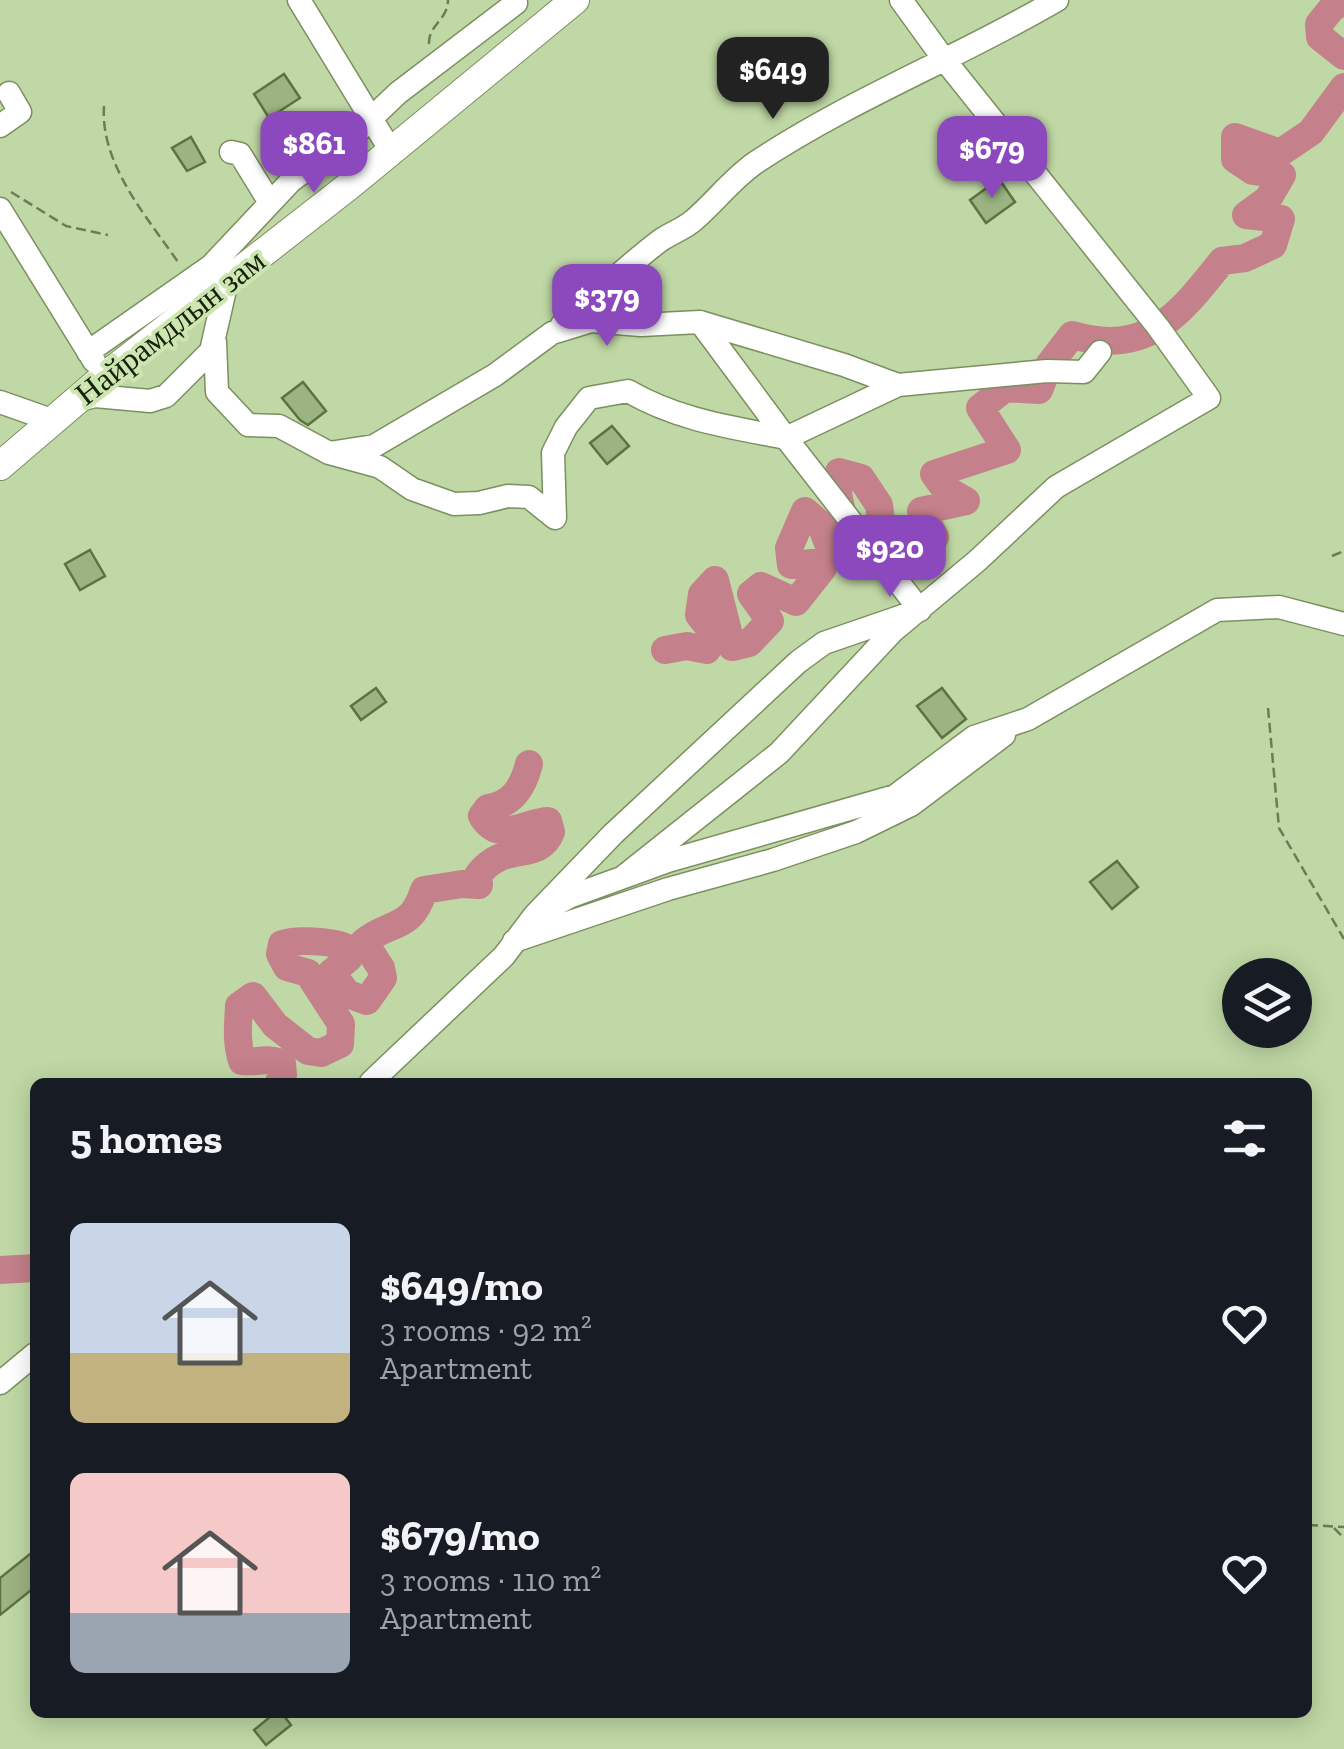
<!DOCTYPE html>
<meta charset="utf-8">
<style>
body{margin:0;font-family:"Zilla Slab",serif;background:#242831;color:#f1f3f6;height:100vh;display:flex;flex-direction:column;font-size:38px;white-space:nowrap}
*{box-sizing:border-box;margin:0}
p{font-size:32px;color:#9ea1a6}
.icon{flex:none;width:55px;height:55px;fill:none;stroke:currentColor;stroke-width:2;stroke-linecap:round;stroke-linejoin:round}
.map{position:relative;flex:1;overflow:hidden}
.side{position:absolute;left:30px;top:1078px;width:1282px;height:640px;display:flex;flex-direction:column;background:#171b24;border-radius:15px;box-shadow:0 5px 25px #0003}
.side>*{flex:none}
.tools{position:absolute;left:1222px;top:958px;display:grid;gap:20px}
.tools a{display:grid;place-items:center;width:90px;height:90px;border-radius:50%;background:#171b24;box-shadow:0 5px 25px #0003;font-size:50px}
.price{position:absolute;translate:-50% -85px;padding:0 22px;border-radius:20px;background:#8c48bd;color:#fff;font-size:32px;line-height:65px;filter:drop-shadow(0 2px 5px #0008)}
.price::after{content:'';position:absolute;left:50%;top:60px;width:30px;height:22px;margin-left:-15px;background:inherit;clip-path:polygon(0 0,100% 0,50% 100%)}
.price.selected{background:#222;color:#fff}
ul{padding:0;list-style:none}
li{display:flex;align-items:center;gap:30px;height:250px;padding:0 40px}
li span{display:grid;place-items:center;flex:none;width:280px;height:200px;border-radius:15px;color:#555}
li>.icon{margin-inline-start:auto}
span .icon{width:120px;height:120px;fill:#fffc;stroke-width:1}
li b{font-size:42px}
h2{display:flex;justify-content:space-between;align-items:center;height:120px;padding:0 40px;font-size:42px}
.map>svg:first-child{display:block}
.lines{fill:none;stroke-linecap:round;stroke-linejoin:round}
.river{stroke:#c4808b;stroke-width:28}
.building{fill:#9cb481;stroke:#5d7242;stroke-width:2.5}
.minor-casing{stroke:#7a905f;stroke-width:25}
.major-casing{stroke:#7a905f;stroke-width:30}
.path{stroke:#6c7c59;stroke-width:2.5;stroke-dasharray:10 5;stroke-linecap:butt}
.minor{stroke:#fff;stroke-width:22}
.major{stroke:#fff;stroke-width:28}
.labels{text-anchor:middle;stroke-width:8;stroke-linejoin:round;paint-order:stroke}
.street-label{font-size:32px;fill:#18210d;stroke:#cde6b1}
</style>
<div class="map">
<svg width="1344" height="1749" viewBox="0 0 1344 1749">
<rect width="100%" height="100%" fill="#c0d8a5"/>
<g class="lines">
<!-- river -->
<path class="river" d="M1344,1L1332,8L1319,24L1320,37L1344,56
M665,650L687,646L707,650L715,635L699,615L702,594L715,580L732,647L749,643L770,621L751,594L761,586L796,602L823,568L813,563L791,565L789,548L805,511L821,525L832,554L862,549C846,526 834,501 839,472L861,478L879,505L883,537L907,543L935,537L921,511L966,501L945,489L934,474L1007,450L980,408L1005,388L1039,390L1049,365L1072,335C1147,357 1179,315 1222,261L1245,258L1273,245L1281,219L1246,215L1268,199L1282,175L1253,171L1235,159V137L1280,153L1311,132L1344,87
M279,1082L283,1075L282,1063C261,1057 260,1063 242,1061C236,1042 238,1025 239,1006L253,996L275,1025L308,1051L321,1053L340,1044L341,1024L308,973L287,967L280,954L282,944C295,939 333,941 345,947L349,958L331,973L348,994L367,1001L383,978L381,968L364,942C390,920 411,932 424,890L462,884L479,885L478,875C506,839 538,864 551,832L548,821C523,823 499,844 482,816L488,808C513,804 523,787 529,764
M0,1270L35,1268"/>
</g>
<!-- building -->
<path class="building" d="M284,74L300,98L269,118L254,94Z
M191,137L205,162L187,171L172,148Z
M999,179L1015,202L986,223L970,200Z
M303,382L326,411L308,425L300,420L282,398Z
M612,426L629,446L607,464L590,443Z
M90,550L105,576L80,590L65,564Z
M376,688L386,702L361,720L351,706Z
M942,688L966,719L942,738L917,706Z
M1117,861L1138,887L1112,909L1090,882Z
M35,1550V1587L0,1615V1578Z
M276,1712H281L291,1725L266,1745L254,1730Z"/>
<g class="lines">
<defs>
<path id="minor" d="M299,0L391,151
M0,126L20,112L9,93
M231,152L240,154L269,201
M0,209L94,361
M700,322L786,438L898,385
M562,325C595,297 626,266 661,240C671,233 684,229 694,220C715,202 731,180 755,163C851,99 958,58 1057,0
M215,342L217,392L248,425L279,426L329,453L374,446L495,375L552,333L591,321L641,325L700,322L844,365L898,385L1047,371L1084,372L1100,352
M88,352L211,266L291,181L356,133L398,93L516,3
M76,401L95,396L150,401L166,396L211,351L227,281
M0,402L54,421
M329,453L380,467L412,489L454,504L479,503L508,496L529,497L555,518L553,453L566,427L589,398L628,391C678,420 730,427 786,438L920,610L824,643L798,662L613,834L534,916
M623,877L779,753L893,631L977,561L1056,487L1209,398L1158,327L943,58L901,0
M514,941L668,889L773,860L856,832L911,805L1004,735
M371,1082L504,956L534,916L569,897L668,861L895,796L974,737L1028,719L1217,610L1279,607L1344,624
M0,1383L35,1354"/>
<path id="major" d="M0,466L104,377L350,185L575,0"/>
</defs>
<!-- minor casing -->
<use href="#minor" class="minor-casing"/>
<!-- major casing -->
<use href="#major" class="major-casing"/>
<!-- path -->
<path class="path" d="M429,44C428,25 448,20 448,0
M104,106C100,164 147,217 178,262
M11,192L66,226L108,235
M1332,556L1344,551
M1268,708L1279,828L1344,939
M1308,1525L1344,1527
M1334,1528L1344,1538"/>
<!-- minor -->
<use href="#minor" class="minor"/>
<!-- major -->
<use href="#major" class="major"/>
</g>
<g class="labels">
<!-- street labels -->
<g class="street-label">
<text transform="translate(170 327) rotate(-38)" y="11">Найрамдлын зам</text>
</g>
</g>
</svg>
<div class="tools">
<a><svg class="icon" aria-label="layers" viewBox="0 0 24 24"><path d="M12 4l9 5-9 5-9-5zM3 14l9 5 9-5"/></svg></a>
</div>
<b class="price selected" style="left:773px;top:122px">$649</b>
<b class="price" style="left:314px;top:196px">$861</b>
<b class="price" style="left:992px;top:201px">$679</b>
<b class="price" style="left:607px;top:349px">$379</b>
<b class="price" style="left:890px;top:600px">$920</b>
<section class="side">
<h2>5 homes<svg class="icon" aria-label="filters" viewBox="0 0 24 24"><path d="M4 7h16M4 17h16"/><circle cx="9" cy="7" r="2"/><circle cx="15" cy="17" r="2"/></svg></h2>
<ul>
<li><span style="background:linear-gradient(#c9d6e8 65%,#c2b280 0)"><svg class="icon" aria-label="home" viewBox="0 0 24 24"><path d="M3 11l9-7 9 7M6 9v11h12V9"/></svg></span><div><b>$649/mo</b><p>3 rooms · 92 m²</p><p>Apartment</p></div><svg class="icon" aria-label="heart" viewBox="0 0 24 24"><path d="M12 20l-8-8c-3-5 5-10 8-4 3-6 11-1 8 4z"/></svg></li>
<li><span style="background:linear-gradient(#f6c9c9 70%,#9aa5b1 0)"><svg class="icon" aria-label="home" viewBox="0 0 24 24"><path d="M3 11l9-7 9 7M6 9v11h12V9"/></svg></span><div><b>$679/mo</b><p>3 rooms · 110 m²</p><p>Apartment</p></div><svg class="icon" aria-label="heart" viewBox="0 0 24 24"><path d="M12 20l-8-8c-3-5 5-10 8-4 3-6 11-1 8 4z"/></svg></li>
</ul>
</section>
</div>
